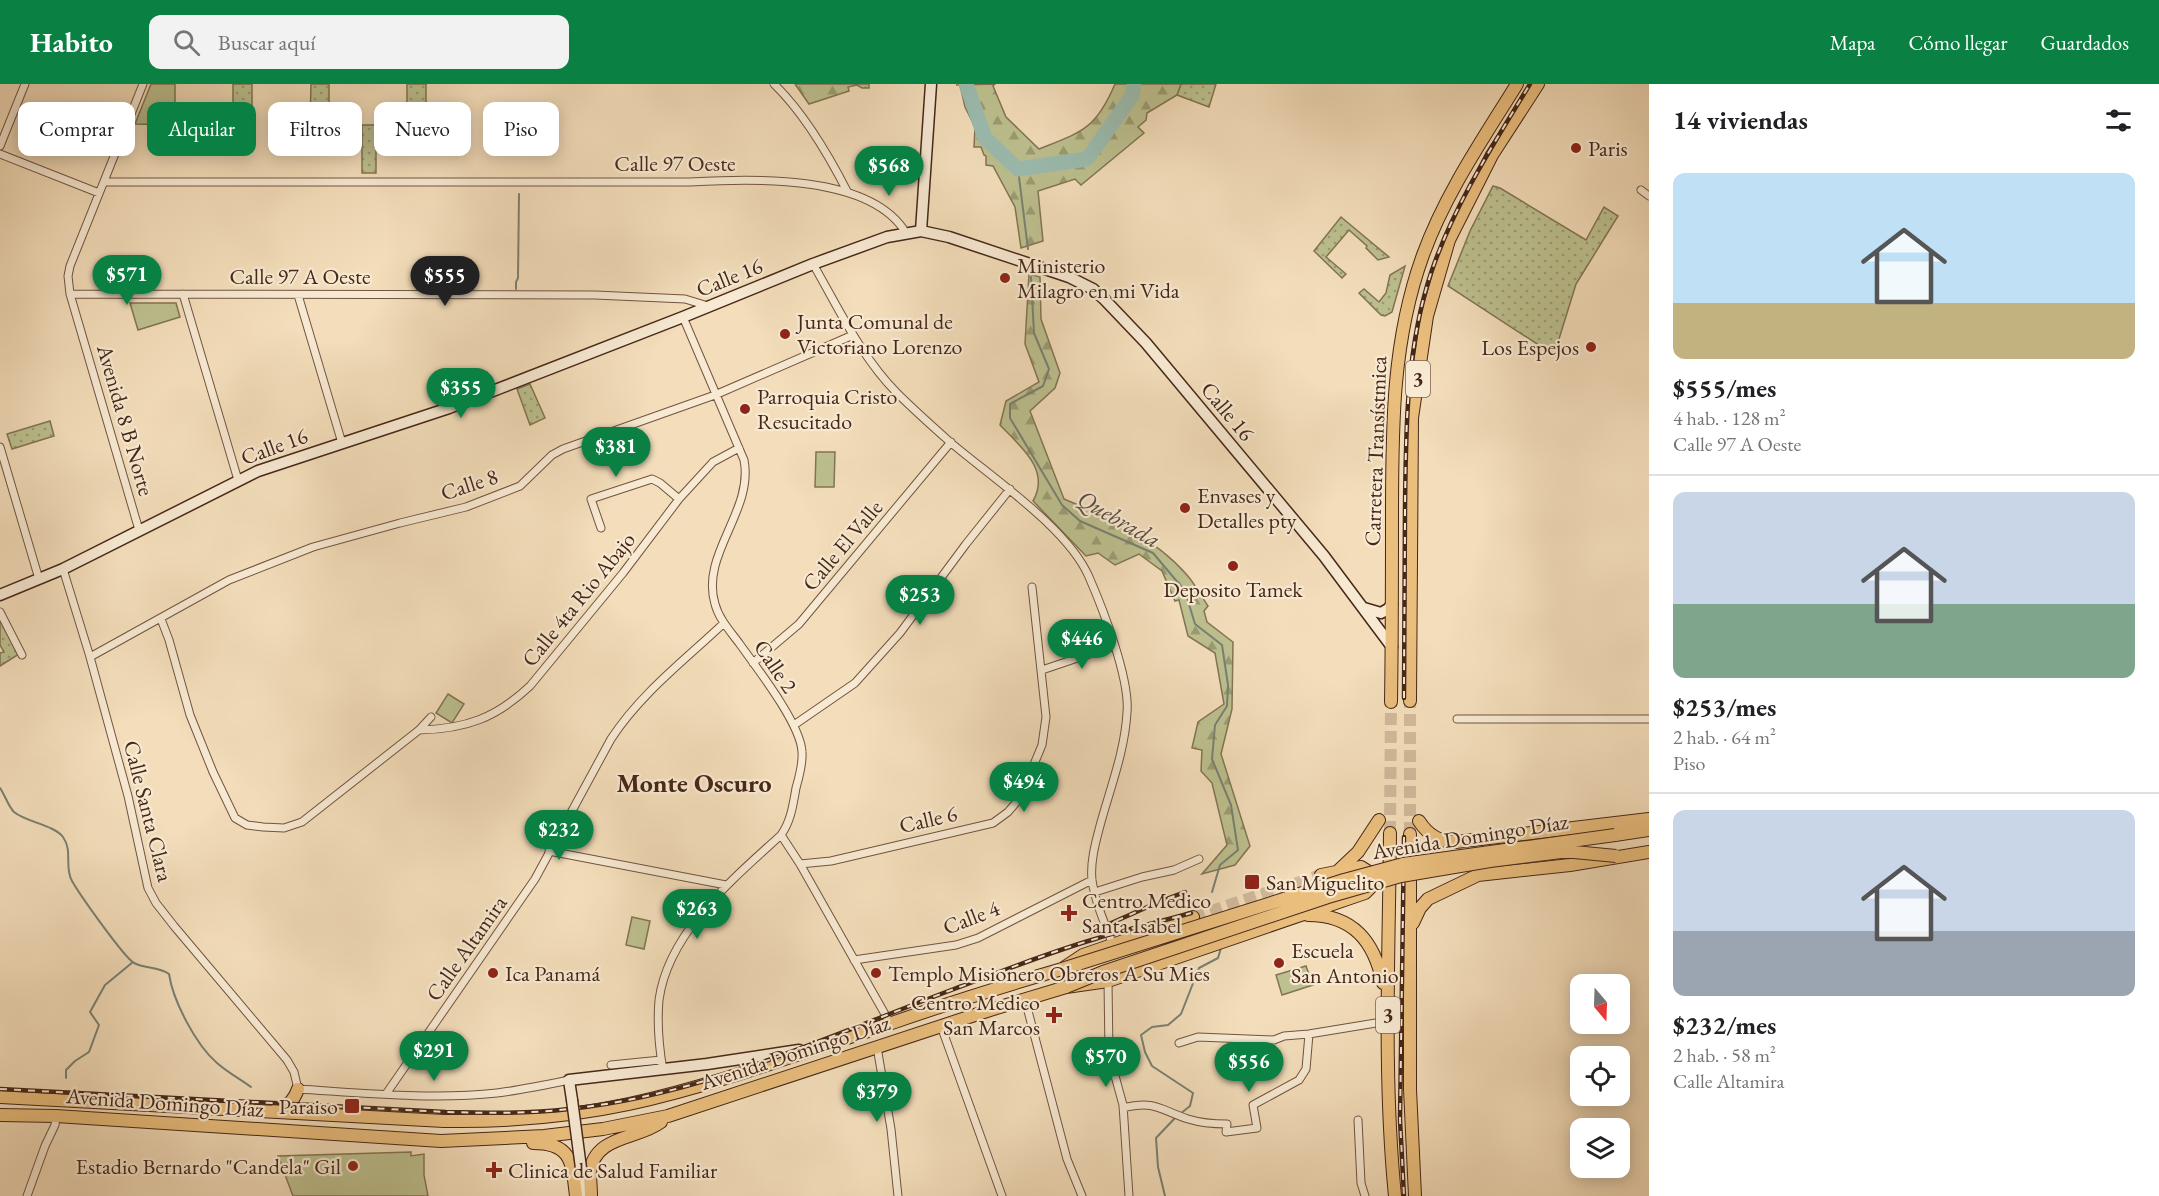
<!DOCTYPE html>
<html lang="es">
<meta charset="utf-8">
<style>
body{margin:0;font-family:"EB Garamond",serif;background:#f2f2f2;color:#202124;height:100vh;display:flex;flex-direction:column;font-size:22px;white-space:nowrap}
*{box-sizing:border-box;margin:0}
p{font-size:20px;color:#757577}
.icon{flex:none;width:33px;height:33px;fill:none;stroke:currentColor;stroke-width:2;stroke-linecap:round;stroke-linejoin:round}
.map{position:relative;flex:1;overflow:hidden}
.side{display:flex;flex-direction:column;background:#fff;width:510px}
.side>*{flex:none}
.hud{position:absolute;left:18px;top:18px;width:570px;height:54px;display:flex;gap:12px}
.needle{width:39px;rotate:161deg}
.controls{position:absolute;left:1570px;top:890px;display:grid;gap:12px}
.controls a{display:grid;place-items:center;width:60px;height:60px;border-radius:12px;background:#fff;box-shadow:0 3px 15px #0003;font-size:30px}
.price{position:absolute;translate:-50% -51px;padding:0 14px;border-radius:21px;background:#0b8043;color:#fff;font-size:20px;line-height:39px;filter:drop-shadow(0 2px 3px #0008)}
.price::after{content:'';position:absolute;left:50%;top:36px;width:18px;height:14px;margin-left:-9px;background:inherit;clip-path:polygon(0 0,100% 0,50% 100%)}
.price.current{background:#222;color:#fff}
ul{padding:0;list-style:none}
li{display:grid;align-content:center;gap:12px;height:318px;padding:0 24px}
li+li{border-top:2px solid #e0e0e0}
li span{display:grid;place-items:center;height:186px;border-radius:12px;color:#555}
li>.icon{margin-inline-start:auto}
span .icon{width:108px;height:108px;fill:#fffc;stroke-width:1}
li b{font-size:26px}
h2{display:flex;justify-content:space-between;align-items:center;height:72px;padding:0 24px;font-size:26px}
.chip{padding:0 21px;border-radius:12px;background:#fff;box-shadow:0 3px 15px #0003;font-size:21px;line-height:54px}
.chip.current{background:#0b8043;color:#fff}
header{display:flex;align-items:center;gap:36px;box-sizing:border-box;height:84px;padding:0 30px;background:#0b8043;color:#fff}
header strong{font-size:28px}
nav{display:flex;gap:33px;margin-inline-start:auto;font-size:21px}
.search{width:420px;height:54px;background:#f2f2f2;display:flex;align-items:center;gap:15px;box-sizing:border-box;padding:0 21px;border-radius:12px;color:#757577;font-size:22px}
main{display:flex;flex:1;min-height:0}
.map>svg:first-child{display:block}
.grass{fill:url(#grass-dots);stroke:#827454;stroke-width:1.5}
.forest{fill:url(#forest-firs);stroke:#827454;stroke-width:1.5}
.park{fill:#bdc08f;stroke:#827454;stroke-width:1.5}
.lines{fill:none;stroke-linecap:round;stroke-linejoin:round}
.stream{stroke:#798073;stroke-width:2}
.river{stroke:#9bbcaf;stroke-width:15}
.primary-tunnel{stroke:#d0b99a;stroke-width:12;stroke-dasharray:12 6;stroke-linecap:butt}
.street-casing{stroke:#715440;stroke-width:9}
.secondary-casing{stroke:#462718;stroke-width:13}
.primary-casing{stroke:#462718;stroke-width:14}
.street{stroke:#f7e9d2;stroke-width:7}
.secondary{stroke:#f7e9d2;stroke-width:10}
.primary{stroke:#eabe7d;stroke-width:12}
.rail-casing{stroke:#462718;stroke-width:4.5}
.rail{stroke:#f7e9d2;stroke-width:2;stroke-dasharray:7;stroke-linecap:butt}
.secondary-bridge-casing{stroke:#462718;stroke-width:13;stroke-linecap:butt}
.primary-bridge-casing{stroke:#462718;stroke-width:14;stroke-linecap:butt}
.secondary-bridge{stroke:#f7e9d2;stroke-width:10}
.primary-bridge{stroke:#eabe7d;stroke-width:12}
.poi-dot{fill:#8f2418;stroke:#f7e9d2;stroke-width:2}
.labels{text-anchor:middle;stroke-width:4.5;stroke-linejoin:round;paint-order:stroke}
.shield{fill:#f7e9d2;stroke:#7b6150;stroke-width:1.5}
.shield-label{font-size:21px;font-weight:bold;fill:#462718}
.poi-label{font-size:22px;fill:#462718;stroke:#f7e9d2;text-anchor:start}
.street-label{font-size:22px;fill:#462718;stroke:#f7e9d2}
.water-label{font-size:24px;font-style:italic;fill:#5b4c3e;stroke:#f7e9d2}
.quarter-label{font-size:26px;font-weight:bold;fill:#462718;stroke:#f7e9d2}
</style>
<header>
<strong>Habito</strong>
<div class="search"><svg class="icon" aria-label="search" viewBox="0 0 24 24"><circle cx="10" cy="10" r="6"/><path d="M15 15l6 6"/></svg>Buscar aquí</div>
<nav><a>Mapa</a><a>Cómo llegar</a><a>Guardados</a></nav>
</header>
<main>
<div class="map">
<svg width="1649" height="1112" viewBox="0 0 1649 1112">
<defs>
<pattern id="grass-dots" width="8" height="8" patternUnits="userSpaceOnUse" patternTransform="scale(1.5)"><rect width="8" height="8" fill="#bdc08f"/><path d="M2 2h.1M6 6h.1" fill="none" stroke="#9b9c74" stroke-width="1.8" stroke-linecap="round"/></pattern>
<pattern id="forest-firs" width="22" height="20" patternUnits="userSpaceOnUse" patternTransform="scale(1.5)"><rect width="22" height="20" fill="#bdc08f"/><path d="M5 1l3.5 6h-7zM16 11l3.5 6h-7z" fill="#9b9c74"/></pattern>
</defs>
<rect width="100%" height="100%" fill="#f3ddba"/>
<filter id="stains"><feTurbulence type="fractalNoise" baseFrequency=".00333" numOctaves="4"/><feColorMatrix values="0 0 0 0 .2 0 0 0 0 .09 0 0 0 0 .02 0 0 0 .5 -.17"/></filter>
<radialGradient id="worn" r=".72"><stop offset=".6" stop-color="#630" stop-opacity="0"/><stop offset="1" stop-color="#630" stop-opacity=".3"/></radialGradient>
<!-- grass -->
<path class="grass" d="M233,0H252V41H233Z
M311,0H329V41H310Z
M407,0H426V32H407Z
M1181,0H1216L1209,23L1177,11Z
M73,26L116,43L108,61L67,45Z
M362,41H376V89H362Z
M1493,102L1500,104L1586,156L1604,123L1618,132L1576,200L1554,271L1448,202L1470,147Z
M1341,133L1389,173L1378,176L1366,164L1367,162L1349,146L1326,173L1346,190L1342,194L1314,167Z
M1405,182L1392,228L1385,232L1381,231L1359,209L1364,205L1379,218L1386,209L1390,191Z
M530,300L545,334L530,341L517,305Z
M50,337L54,352L12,365L7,350Z
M0,536L19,570L0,582V569L4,568L0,561Z"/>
<!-- forest -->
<path class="forest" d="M795,0H869V4H862L857,1L848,3L849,7L809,20Z
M995,0L993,2L1006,33L1039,65C1082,48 1096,45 1115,0H1181L1177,11L1147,29L1146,36L1138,43L1144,49L1081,101L1075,95L1038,107L1043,157L1021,164L1015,123L993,82L986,81V72L984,71L981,63H974L975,43L965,23L960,1H956Z
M1029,190L1040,193L1041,235L1060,289L1055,304L1030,327L1064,415C1109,434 1154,453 1187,491C1195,500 1201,512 1208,522L1204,527L1207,538L1233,558L1232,625L1221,670L1250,762L1235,781L1202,790L1227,761L1212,699L1201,687L1202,666L1192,664L1198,638L1224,620L1215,569L1188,552L1179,516L1175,517L1162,487L1139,470L1115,481L1098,469L1086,472L1033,417C1051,386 1020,362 1000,341L1006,317L1039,298L1025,260Z"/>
<!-- park -->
<path class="park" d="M151,0H175V41L135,40Z
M130,219H176L180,233L138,246Z
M816,368H835L834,403H815Z
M448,610L464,620L452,639L436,629Z
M632,833L650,837L644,865L626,861Z
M1306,882L1313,901L1282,911L1276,891Z
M411,1068V1072L424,1070V1091L428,1112H293L278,1072Z"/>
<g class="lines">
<!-- stream -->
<path class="stream" d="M1018,85L1028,165
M1031,193L1034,249L1049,285L1043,302L1010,320V334L1062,421L1080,437L1153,469L1185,507L1195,540L1222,561L1228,601L1227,622L1215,641L1212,675L1231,721L1238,766L1220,781L1212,808
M516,205V198L518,194L519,110
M0,704C5,711 8,722 14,728C26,738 54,741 63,753C73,767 64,783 72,797C80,811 123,872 134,879C145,885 158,882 169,890C173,917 196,961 217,979C227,988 240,995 251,1003
M66,994V986L75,977L89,968L99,941L90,928L105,901L133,878
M1180,1030L1190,1022L1193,1009L1152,982L1145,968L1141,951L1152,943L1168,941L1181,930L1199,884L1218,874L1221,864
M1165,1112L1158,1083L1156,1054L1175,1034"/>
<!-- river -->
<path class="river" d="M966,0L985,54L1018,85L1087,75L1132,12L1134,0"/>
<!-- primary-tunnel -->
<path class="primary-tunnel" d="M1390,749L1391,618
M1410,750V617
M1193,833L1321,791"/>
<defs>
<path id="street" d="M774,0C803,28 829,72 847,107
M0,62L25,0
M0,70L99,109
M105,98H689C751,95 870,89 906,149
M1641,106L1649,112
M813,180C838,223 861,273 897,309C914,326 932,342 950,358C991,393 1068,444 1089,493C1103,525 1130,595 1127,628C1125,666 1111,702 1101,738C1096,757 1090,777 1092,796C1095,818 1105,840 1113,861
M70,210L595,211L685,215L708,222
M183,210L238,396
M298,211L342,359
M683,233L744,376C754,427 700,470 715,520C719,535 730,547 739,559C756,583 801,640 802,668C803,680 799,693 796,704C793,721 791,737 781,751L800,780L890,939
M0,363L39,495
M601,444L591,415L652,395L660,399L679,415
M139,446L70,210L68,192L70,182L143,0
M63,485L90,573L128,712L148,804L156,819L174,842L287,976L294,988L298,1005C363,1009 433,1016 497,1009C521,1006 545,1001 569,996
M0,528L22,571
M161,535L169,556L190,631L213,688L235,734L247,741L263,743L284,744L302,738L419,646L431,633
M90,573L229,496L313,463L400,439L466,423L520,402L552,371L563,365L715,311L853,251
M753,579L799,540L951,358
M1042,586L1113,562
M1457,635H1649
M794,641L855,599L900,549L966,460L1010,405
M419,646C466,645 496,634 530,602L623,489L679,415L713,378L739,364
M549,767L726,801
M800,780L831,777L993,739L1008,728L1020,714L1042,661L1046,633L1032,503
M1095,808L1142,793L1174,786L1199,775
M854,876L956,861L978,854L1092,796
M1108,897L1109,970L1123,1021L1129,1112
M1028,927L1067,1075L1082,1112
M941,942L1002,1112
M1179,959L1198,953L1274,956L1284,952L1309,950L1388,937
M877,963L891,1045L898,1112
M611,981L661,976
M663,986C659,963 657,939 659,916C668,848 734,794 781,751
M386,1010L535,795L611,655C641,609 685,576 724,539
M1123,1024C1156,1016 1160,1026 1188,1035C1201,1039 1214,1040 1227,1040L1226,1048L1257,1044L1253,1021L1299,996L1306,985L1309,950
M1358,1036L1361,1099L1365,1112
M27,1112L45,1062L55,1041L56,1032"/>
<path id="secondary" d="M921,147L931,0
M0,511L63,485L258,387L449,324L683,233L813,180L887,153L921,147L949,153L1069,193L1093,205L1105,216L1146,259L1324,472L1392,563
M1364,524L1381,529L1388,525L1392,520
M572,1016L569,996L707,980L799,966
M581,1084L584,1112"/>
<path id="primary" d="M1410,617L1412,334L1427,232L1449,156L1492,71L1538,0
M1391,618C1392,556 1392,494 1392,432C1392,343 1392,256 1423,171C1445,110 1483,55 1517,0
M1419,737C1428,751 1439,758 1456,758L1649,735
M1390,749C1389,870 1383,992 1395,1112
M1410,750V1005L1415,1112
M1615,751L1649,746
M1339,786L1358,768L1379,736
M1308,831C1353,831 1374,857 1383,899
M1413,839L1420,824L1428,815L1478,791L1570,781L1649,768
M0,1013L444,1037C506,1038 568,1033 629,1020C717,1001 803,968 889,940C946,920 1004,902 1062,885L1083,871L1193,833
M274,1027C287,1025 294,1016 298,1005
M0,1031L56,1032L441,1057L544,1052L603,1045L668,1032L990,926L1066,903L1108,897L1365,809L1372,802L1369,788L1361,783L1321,791
M533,1059C573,1059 572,1080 576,1112
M591,1112C591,1104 590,1096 590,1088C595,1051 637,1056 661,1038"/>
</defs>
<!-- street casing -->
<use href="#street" class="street-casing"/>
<!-- secondary casing -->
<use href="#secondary" class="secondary-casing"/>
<!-- primary casing -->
<use href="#primary" class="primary-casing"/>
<!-- street -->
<use href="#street" class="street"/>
<!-- secondary -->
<use href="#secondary" class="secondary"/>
<!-- primary -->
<use href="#primary" class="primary"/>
<defs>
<path id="rail" d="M1404,614C1404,551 1405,487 1405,423C1406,344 1406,265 1431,189C1454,121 1493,61 1530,0
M1404,753L1400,1036L1404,1112
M1091,848L1161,817L1185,808
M0,1005L446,1028C487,1029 529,1030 569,1025C703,1011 829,952 954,905C1000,888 1047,869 1095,855C1127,845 1159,838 1191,829"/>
</defs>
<!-- rail casing -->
<use href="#rail" class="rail-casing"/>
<!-- rail -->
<use href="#rail" class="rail"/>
<defs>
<path id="secondary-bridge" d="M572,1016L581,1084"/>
<path id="primary-bridge" d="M1062,885L1344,796L1403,780L1615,751
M1066,903L1103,888L1328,813L1401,792L1490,777L1561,768H1574L1616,772"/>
</defs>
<!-- secondary-bridge casing -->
<use href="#secondary-bridge" class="secondary-bridge-casing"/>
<!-- primary-bridge casing -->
<use href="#primary-bridge" class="primary-bridge-casing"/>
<!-- secondary-bridge -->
<use href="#secondary-bridge" class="secondary-bridge"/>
<!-- primary-bridge -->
<use href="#primary-bridge" class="primary-bridge"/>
</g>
<!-- markers -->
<g class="poi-dot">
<circle cx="1576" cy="64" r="6"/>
<circle cx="1005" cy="194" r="6"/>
<circle cx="785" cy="250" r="6"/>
<circle cx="1591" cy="263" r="6"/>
<circle cx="745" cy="325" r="6"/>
<circle cx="1185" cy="424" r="6"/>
<circle cx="1233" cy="482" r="6"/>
<rect x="1244" y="790" width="16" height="16" rx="3"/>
<path d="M1066 820h6v6h6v6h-6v6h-6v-6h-6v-6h6z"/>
<circle cx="1279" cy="879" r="6"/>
<circle cx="493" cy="889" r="6"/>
<circle cx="876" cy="889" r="6"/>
<path d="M1051 922h6v6h6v6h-6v6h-6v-6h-6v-6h6z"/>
<rect x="344" y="1014" width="16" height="16" rx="3"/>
<circle cx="353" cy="1082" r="6"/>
<path d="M491 1077h6v6h6v6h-6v6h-6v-6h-6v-6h6z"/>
</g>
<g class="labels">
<!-- shield labels -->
<g class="shield">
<rect x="1406" y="277" width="24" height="36" rx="4.5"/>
<rect x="1376" y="913" width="24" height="36" rx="4.5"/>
</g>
<g class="shield-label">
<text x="1418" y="302">3</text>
<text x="1388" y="938">3</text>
</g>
<!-- poi labels -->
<g class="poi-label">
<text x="1588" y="72">Paris</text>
<text x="1017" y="189">Ministerio<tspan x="1017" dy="25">Milagro en mi Vida</tspan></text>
<text x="797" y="245">Junta Comunal de<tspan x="797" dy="25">Victoriano Lorenzo</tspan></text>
<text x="1579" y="271" text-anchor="end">Los Espejos</text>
<text x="757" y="320">Parroquia Cristo<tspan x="757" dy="25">Resucitado</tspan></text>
<text x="1197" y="419">Envases y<tspan x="1197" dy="25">Detalles pty</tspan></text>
<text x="1233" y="513" text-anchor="middle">Deposito Tamek</text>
<text x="1266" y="806">San Miguelito</text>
<text x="1082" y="824">Centro Medico<tspan x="1082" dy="25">Santa Isabel</tspan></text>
<text x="1291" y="874">Escuela<tspan x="1291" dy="25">San Antonio</tspan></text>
<text x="505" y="897">Ica Panamá</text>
<text x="888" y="897">Templo Misionero Obreros A Su Mies</text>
<text x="1040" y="926" text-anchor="end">Centro Medico<tspan x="1040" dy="25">San Marcos</tspan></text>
<text x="338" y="1030" text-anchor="end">Paraiso</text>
<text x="341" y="1090" text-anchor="end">Estadio Bernardo "Candela" Gil</text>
<text x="508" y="1094">Clinica de Salud Familiar</text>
</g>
<!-- street labels -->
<g class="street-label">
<text x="675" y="87">Calle 97 Oeste</text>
<text x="300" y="200">Calle 97 A Oeste</text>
<text transform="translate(729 193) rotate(-22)" y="8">Calle 16</text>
<text transform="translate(1228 327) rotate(50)" y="8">Calle 16</text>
<text transform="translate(126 336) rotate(74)" y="8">Avenida 8 B Norte</text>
<text transform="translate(274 362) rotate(-20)" y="8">Calle 16</text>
<text transform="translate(1375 367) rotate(-88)" y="8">Carretera Transístmica</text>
<text transform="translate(469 400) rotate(-18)" y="8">Calle 8</text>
<text transform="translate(842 461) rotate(-50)" y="8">Calle El Valle</text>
<text transform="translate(578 515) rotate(-51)" y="8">Calle 4ta Rio Abajo</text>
<text transform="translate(776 582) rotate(56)" y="8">Calle 2</text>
<text transform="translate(149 727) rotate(76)" y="8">Calle Santa Clara</text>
<text transform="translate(928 735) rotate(-13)" y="8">Calle 6</text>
<text transform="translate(1470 752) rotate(-9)" y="8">Avenida Domingo Díaz</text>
<text transform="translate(971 833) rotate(-21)" y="8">Calle 4</text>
<text transform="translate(466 864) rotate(-55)" y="8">Calle Altamira</text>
<text transform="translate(795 968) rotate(-18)" y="8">Avenida Domingo Díaz</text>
<text transform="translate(165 1018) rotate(4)" y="8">Avenida Domingo Díaz</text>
</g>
<!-- water labels -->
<g class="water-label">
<text transform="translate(1119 435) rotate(30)" y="8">Quebrada</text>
</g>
<!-- quarter labels -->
<g class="quarter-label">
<text x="694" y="708">Monte Oscuro</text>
</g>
</g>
<rect width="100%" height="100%" filter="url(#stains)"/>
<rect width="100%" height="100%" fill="url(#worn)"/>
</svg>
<div class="controls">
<a><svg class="needle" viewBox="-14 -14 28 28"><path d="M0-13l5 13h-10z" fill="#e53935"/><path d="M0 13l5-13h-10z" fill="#757577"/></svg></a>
<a><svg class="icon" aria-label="locate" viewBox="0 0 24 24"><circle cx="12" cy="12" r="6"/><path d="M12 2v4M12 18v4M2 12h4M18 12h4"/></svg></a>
<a><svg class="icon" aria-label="layers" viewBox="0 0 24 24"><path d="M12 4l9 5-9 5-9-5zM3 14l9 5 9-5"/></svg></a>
</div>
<b class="price" style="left:889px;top:113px">$568</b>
<b class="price" style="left:127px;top:222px">$571</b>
<b class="price current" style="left:445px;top:223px">$555</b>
<b class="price" style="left:461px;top:335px">$355</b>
<b class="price" style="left:616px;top:394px">$381</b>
<b class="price" style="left:920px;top:542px">$253</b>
<b class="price" style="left:1082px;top:586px">$446</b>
<b class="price" style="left:1024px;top:729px">$494</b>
<b class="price" style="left:559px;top:777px">$232</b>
<b class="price" style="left:697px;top:856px">$263</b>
<b class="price" style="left:434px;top:998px">$291</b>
<b class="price" style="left:1106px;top:1004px">$570</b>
<b class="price" style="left:1249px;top:1009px">$556</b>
<b class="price" style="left:877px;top:1039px">$379</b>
<div class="hud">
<a class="chip">Comprar</a>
<a class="chip current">Alquilar</a>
<a class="chip">Filtros</a>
<a class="chip">Nuevo</a>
<a class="chip">Piso</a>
</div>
</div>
<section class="side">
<h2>14 viviendas<svg class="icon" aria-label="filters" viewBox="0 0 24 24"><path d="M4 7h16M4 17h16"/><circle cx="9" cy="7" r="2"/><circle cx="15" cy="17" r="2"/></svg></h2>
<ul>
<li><span style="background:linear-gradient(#bfe0f5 70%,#c2b280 0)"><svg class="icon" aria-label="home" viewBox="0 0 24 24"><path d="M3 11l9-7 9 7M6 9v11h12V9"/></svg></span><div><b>$555/mes</b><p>4 hab. · 128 m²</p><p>Calle 97 A Oeste</p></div></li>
<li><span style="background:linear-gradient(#c9d6e8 60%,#7fa58c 0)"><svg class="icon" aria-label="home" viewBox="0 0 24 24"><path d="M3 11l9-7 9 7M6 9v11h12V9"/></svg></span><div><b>$253/mes</b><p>2 hab. · 64 m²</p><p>Piso</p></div></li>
<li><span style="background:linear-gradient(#c9d6e8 65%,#9aa5b1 0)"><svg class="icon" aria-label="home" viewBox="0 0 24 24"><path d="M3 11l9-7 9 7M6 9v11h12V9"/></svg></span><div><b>$232/mes</b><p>2 hab. · 58 m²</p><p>Calle Altamira</p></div></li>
</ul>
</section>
</main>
